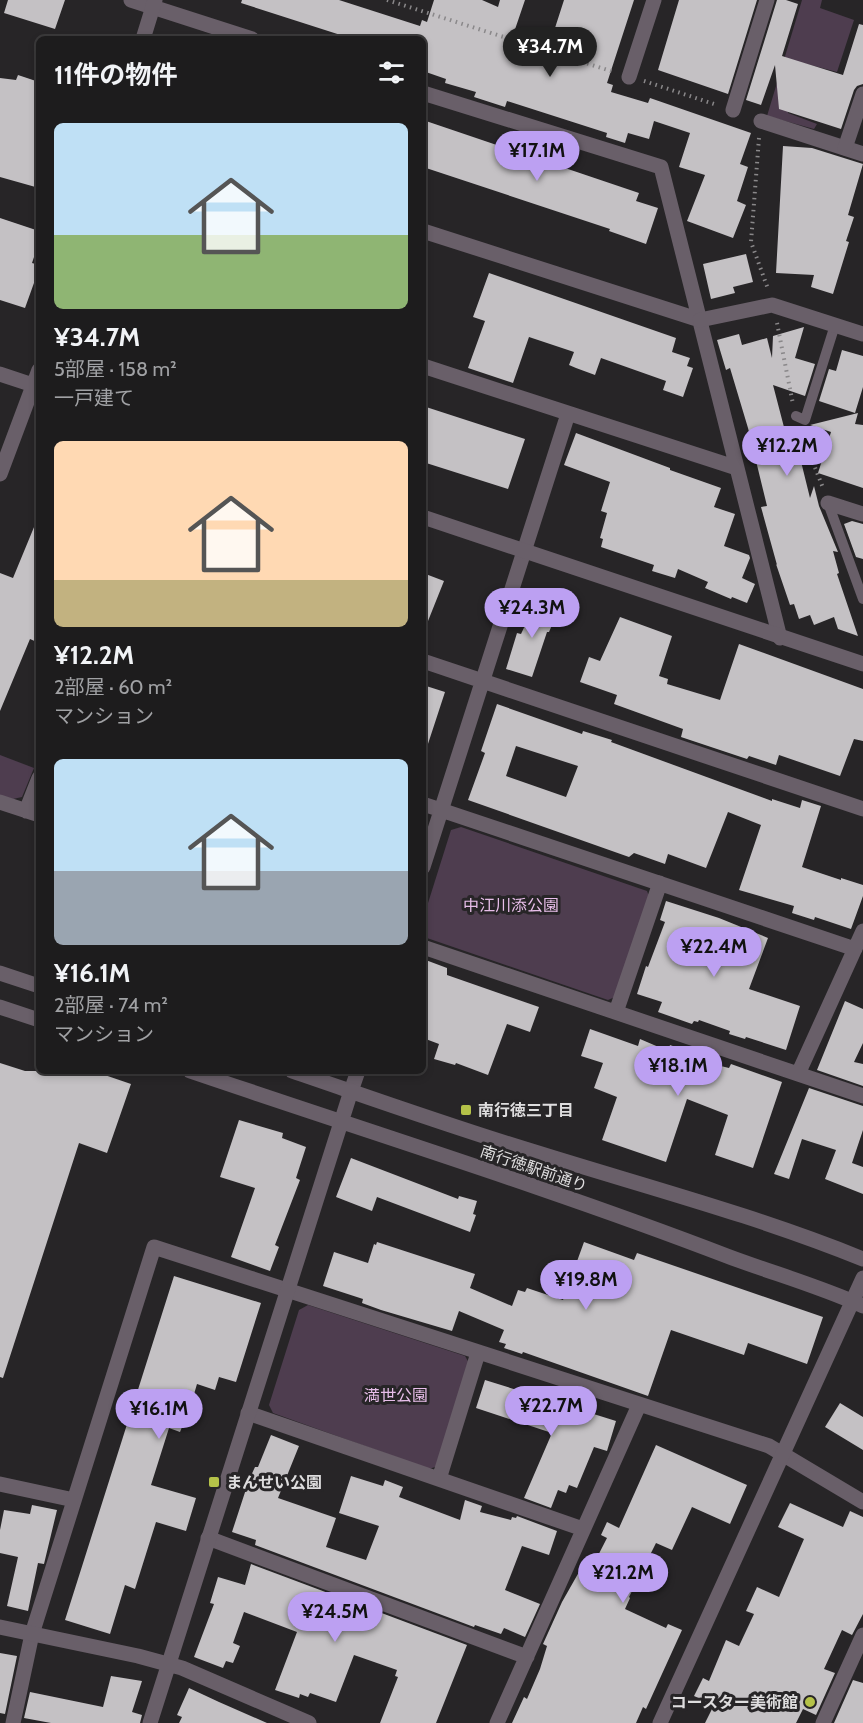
<!DOCTYPE html>
<html lang="ja">
<meta charset="utf-8">
<style>
body{margin:0;font-family:Cabin,"Noto Sans JP",sans-serif;background:#252526;color:#f1f3f6;height:100vh;display:flex;flex-direction:column;font-size:22px;white-space:nowrap}
*{box-sizing:border-box;margin:0}
p{font-size:20px;color:#a0a1a4}
.icon{flex:none;width:33px;height:33px;fill:none;stroke:currentColor;stroke-width:2;stroke-linecap:round;stroke-linejoin:round}
.map{position:relative;flex:1;overflow:hidden}
.drawer{position:absolute;left:36px;top:36px;width:390px;height:1038px;display:flex;flex-direction:column;background:#1d1c1d;border-radius:9px;box-shadow:0 3px 9px #0003,0 0 0 2px #3b3a3b}
.drawer>*{flex:none}
.price{position:absolute;translate:-50% -51px;padding:0 14px;border-radius:21px;background:#bca0f2;color:#111;font-size:20px;line-height:39px;filter:drop-shadow(0 2px 3px #0008)}
.price::after{content:'';position:absolute;left:50%;top:36px;width:18px;height:14px;margin-left:-9px;background:inherit;clip-path:polygon(0 0,100% 0,50% 100%)}
.price.selected{background:#222;color:#fff}
ul{padding:0;list-style:none}
li{display:grid;align-content:center;gap:12px;height:318px;padding:0 18px}
li span{display:grid;place-items:center;height:186px;border-radius:9px;color:#555}
li>.icon{margin-inline-start:auto}
span .icon{width:108px;height:108px;fill:#fffc;stroke-width:1}
li b{font-size:26px}
h2{display:flex;justify-content:space-between;align-items:center;height:72px;padding:0 18px;font-size:26px}
.map>svg:first-child{display:block}
.green{fill:#4e3d4f}
.building{fill:#c4c1c4;fill-rule:evenodd}
.lines{fill:none;stroke-linecap:round;stroke-linejoin:round}
.path{stroke:#8a888a;stroke-width:4;stroke-dasharray:1.5 4.5;stroke-linecap:butt}
.service{stroke:#695f69;stroke-width:10}
.pedestrian{stroke:#695f69;stroke-width:15}
.minor{stroke:#695f69;stroke-width:15}
.tertiary{stroke:#695f69;stroke-width:15}
.poi-dot{fill:#b5c249;stroke:#272527;stroke-width:2}
.labels{text-anchor:middle;stroke-width:6;stroke-linejoin:round;paint-order:stroke}
.park-label{font-size:16px;fill:#e8beea;stroke:#272527}
.poi-label{font-size:16px;font-weight:bold;fill:#deddde;stroke:#272527;text-anchor:start}
.street-label{font-size:16px;fill:#deddde;stroke:#272527}
</style>
<div class="map">
<svg width="863" height="1723" viewBox="0 0 863 1723">
<rect width="100%" height="100%" fill="#272527"/>
<!-- green -->
<path class="green" d="M802,0H822L820,8L854,20L837,72L803,63L788,113L817,124L814,129L767,116Z
M0,755L34,768L22,797L13,799L0,795Z
M461,827L647,891L650,899L617,996L608,1000L424,937L423,919L451,830Z
M308,1305L465,1356L469,1363L438,1466L429,1469L273,1413L269,1405L299,1310Z"/>
<!-- building -->
<path class="building" d="M8,0H65L55,29L4,13Z
M242,0H339L420,26L422,20L427,22L434,0H482L498,7L500,0H525L509,47L545,59L564,0H634L607,83L613,85L611,92L648,103L650,98L751,133L740,164L748,167L737,201L746,205L733,238L687,221L705,175L679,167L690,133L654,121L649,139L628,133L625,143L606,137L607,133L507,101L505,107L474,97L476,92L445,83L446,79L423,71V39H353L241,3Z
M679,0H757L728,94L658,70Z
M777,0H786L798,4L782,56L843,75L859,24L863,25V84L857,86L854,90L841,129L779,109L775,65L761,105L746,100Z
M18,75L39,82V188L0,177V78L16,80Z
M423,120L639,193L636,201L658,208L646,244L609,231L610,229L423,167Z
M783,146L812,148L863,164L848,215L854,217L846,241L849,242L833,294L811,287L814,275L776,273Z
M0,218L39,231V242L32,263L39,265V269L25,308L0,300Z
M746,254L753,282L733,287L735,293L711,299L703,264Z
M489,273L676,338L672,352L690,358L687,366L693,368L683,397L663,390L666,381L601,358L595,375L576,368L569,365L574,352L529,337L513,383L468,368L485,321L473,317Z
M804,327L795,358L815,364L805,396L773,385L785,431L793,429L810,498L814,486L819,506L838,552L833,551L839,573L837,574L858,636L838,629L834,617L814,625L810,615L799,619L794,604L790,605L776,564L777,565L761,507L767,506L748,428L730,368L726,370L717,340L739,334L742,345L767,338L772,358L773,336Z
M842,350L863,356V387L855,413L819,401L829,369L836,371Z
M423,406L525,439L508,489L423,462Z
M858,413L855,424L863,425V488L818,473L831,432L810,425Z
M576,433L670,468V470L721,488L714,507L735,514L724,546L749,555L750,558L742,578L755,584L747,603L732,597L731,599L705,588L708,582L678,569L675,578L652,571L654,565L601,547L603,539L600,538L607,513L601,511L610,482L564,465Z
M39,515V643L30,639L0,711V573L13,578Z
M852,521L863,524V559L856,557L844,524Z
M423,573L444,581L424,631H423Z
M537,600L559,609L549,632H547L532,677L506,669L517,633L521,634Z
M620,617L672,636L659,676L668,679L667,684L720,700L739,644L863,689V741L854,739L840,776L779,755L776,765L749,756L747,759L681,737L683,729L614,704L617,695L580,682L589,657L600,661Z
M423,685L445,692L426,750H423Z
M497,704L582,734L583,731L612,740L611,742L772,801V799L800,808L802,800L821,806L802,867L841,880V878L863,885V896L851,929L815,917L814,920L792,913L794,906L739,890L761,825L728,812L706,868L668,854L665,864L634,853L629,857L468,800L485,753L481,751ZM516,746L578,766L566,797L506,776Z
M666,901L719,918L768,938L749,989L800,1006L786,1050L746,1037L745,1039L729,1034L730,1031L699,1020L698,1022L694,1021L692,1024L658,1012L662,1002L637,994L646,966L648,967L665,922L660,920Z
M423,959L447,968V975L539,1007L530,1032L507,1024L488,1075L456,1063L455,1065L434,1059L439,1044L423,1038Z
M845,1001L863,1009V1043L854,1062L863,1064V1086L817,1070Z
M590,1029L638,1046L640,1039L668,1051L670,1045L698,1055L696,1060L729,1068L731,1064L782,1082L753,1168L715,1155L728,1115L687,1099L666,1162L602,1140L617,1097L594,1088L603,1063L581,1056Z
M0,1063L25,1071H93L131,1084L107,1153L79,1143L3,1378L0,1377Z
M809,1088L863,1106V1130L852,1163L863,1167V1194L825,1179L836,1150L802,1139L789,1179L774,1174Z
M239,1120L283,1133L282,1138L306,1147L296,1178L300,1180L275,1245L279,1247L270,1271L231,1257L255,1188L220,1177Z
M351,1158L458,1199L459,1196L477,1201L473,1214L476,1215L470,1232L377,1197L372,1211L336,1197Z
M377,1242L475,1274L470,1288L512,1306L518,1290L525,1292L527,1288L563,1300L584,1242L634,1260L637,1253L823,1317L807,1364L748,1343L744,1355L671,1330L648,1396L523,1352L522,1354L504,1348L506,1344L499,1342L504,1330L459,1311L452,1331L381,1310L362,1303L363,1299L323,1286L334,1252L368,1263L374,1244L376,1245Z
M174,1276L261,1303L236,1382L219,1377L215,1390L197,1384L184,1428L182,1427L180,1432L169,1428L151,1485L196,1498L186,1531L156,1522L135,1589L125,1585L110,1634L65,1620Z
M485,1380L616,1421L607,1451L594,1447L577,1488L569,1485L566,1493L558,1490L551,1508L524,1498L552,1433L476,1408Z
M840,1403L863,1417V1450L825,1427Z
M271,1435L299,1446L278,1498L336,1518L326,1547L366,1560L379,1526L339,1513L351,1476L383,1486L385,1480L403,1487L399,1497L460,1520L465,1500L482,1506L480,1512L511,1520L512,1517L516,1518L517,1516L557,1531L549,1555L522,1546L505,1590L540,1604L525,1637L504,1628L501,1634L475,1625L474,1627L255,1545L256,1540L232,1532L249,1480L255,1467H258Z
M656,1445L747,1485L730,1524L692,1507L672,1550L656,1543L629,1597L630,1598L625,1609L666,1628L668,1624L682,1630L646,1709L643,1707L636,1723H512L524,1697L527,1699L540,1669L547,1646L543,1644L562,1602L579,1572L587,1577L607,1538L601,1535L607,1522L619,1528Z
M790,1503L843,1527L850,1511L863,1517V1614L852,1635L842,1630L824,1669L835,1673L816,1715L803,1709L796,1723H705L714,1705L694,1696L703,1678L709,1681L726,1640L739,1646L754,1614L746,1611L757,1587L779,1597L804,1539L778,1527Z
M32,1505L57,1510L44,1564L38,1563L28,1611L7,1606L18,1557L0,1553V1530L4,1510L30,1514Z
M251,1564L467,1645L436,1723H380L398,1677L395,1676L397,1670L354,1655L336,1702L310,1693L308,1697L300,1694L299,1698L275,1690L297,1632L244,1612L233,1643L240,1646L233,1663L226,1661L223,1668L194,1657L214,1604L210,1603L218,1577L245,1585Z
M0,1653L17,1656L5,1714L0,1713Z
M111,1676L142,1681L132,1712L142,1715L140,1723H51L24,1718L30,1692L103,1707Z
M853,1680L863,1683V1723H834Z
M189,1688L219,1702L267,1723H179L182,1717L177,1715Z"/>
<g class="lines">
<!-- path -->
<path class="path" d="M387,0L614,72
M644,81L717,105
M759,138L751,242L768,289
M777,323L793,404
M802,434L823,488"/>
<!-- service -->
<path class="service" d="M796,416L805,420L835,325
M828,503L863,599"/>
<!-- pedestrian -->
<path class="pedestrian" d="M761,121L863,154
M828,503L863,514"/>
<!-- minor -->
<path class="minor" d="M131,0L252,39
M423,93L661,167L780,638
M733,110L767,0
M845,148L863,94
M423,231L700,320
M423,366L737,468
M423,661L863,809
M0,802L39,815
M423,804L855,949
M26,811L39,778
M423,867L568,414
M423,947L863,1096
M616,1012L660,883
M798,1074L863,931
M351,1091L358,1071
M248,1413L583,1529
M439,1479L478,1353
M0,1484L74,1500
M208,1538L527,1657
M13,1723L32,1634L154,1247L769,1446L863,1502
M497,1723L639,1405
M823,1723L863,1635"/>
<!-- tertiary -->
<path class="tertiary" d="M143,39L155,0
M629,77L654,0
M700,320L772,305L863,334
M0,374L39,387
M0,474L39,370
M423,517L863,664
M0,973L39,986
M0,1007L39,1020
M190,1071C369,1132 550,1188 727,1256C772,1273 819,1286 863,1306
M292,1071C374,1099 455,1128 538,1153C647,1187 757,1216 863,1259
M0,1627L138,1656L182,1668L309,1723
M150,1723L351,1091
M660,1723L863,1278"/>
</g>
<!-- markers -->
<g class="poi-dot">
<rect x="460" y="1104" width="12" height="12" rx="3"/>
<rect x="208" y="1476" width="12" height="12" rx="3"/>
<circle cx="810" cy="1702" r="6"/>
</g>
<g class="labels">
<!-- park labels -->
<g class="park-label">
<text x="511" y="911">中江川添公園</text>
<text x="396" y="1401">満世公園</text>
</g>
<!-- poi labels -->
<g class="poi-label">
<text x="478" y="1116">南行徳三丁目</text>
<text x="226" y="1488">まんせい公園</text>
<text x="798" y="1708" text-anchor="end">コースター美術館</text>
</g>
<!-- street labels -->
<g class="street-label">
<text transform="translate(534 1168) rotate(19)" y="6">南行徳駅前通り</text>
</g>
</g>
</svg>
<b class="price selected" style="left:550px;top:78px">¥34.7M</b>
<b class="price" style="left:537px;top:182px">¥17.1M</b>
<b class="price" style="left:787px;top:477px">¥12.2M</b>
<b class="price" style="left:532px;top:639px">¥24.3M</b>
<b class="price" style="left:714px;top:978px">¥22.4M</b>
<b class="price" style="left:678px;top:1097px">¥18.1M</b>
<b class="price" style="left:586px;top:1311px">¥19.8M</b>
<b class="price" style="left:551px;top:1437px">¥22.7M</b>
<b class="price" style="left:159px;top:1440px">¥16.1M</b>
<b class="price" style="left:623px;top:1604px">¥21.2M</b>
<b class="price" style="left:335px;top:1643px">¥24.5M</b>
<section class="drawer">
<h2>11件の物件<svg class="icon" aria-label="filters" viewBox="0 0 24 24"><path d="M4 7h16M4 17h16"/><circle cx="9" cy="7" r="2"/><circle cx="15" cy="17" r="2"/></svg></h2>
<ul>
<li><span style="background:linear-gradient(#bfe0f5 60%,#8fb573 0)"><svg class="icon" aria-label="home" viewBox="0 0 24 24"><path d="M3 11l9-7 9 7M6 9v11h12V9"/></svg></span><div><b>¥34.7M</b><p>5部屋 · 158 m²</p><p>一戸建て</p></div></li>
<li><span style="background:linear-gradient(#ffd9b3 75%,#c2b280 0)"><svg class="icon" aria-label="home" viewBox="0 0 24 24"><path d="M3 11l9-7 9 7M6 9v11h12V9"/></svg></span><div><b>¥12.2M</b><p>2部屋 · 60 m²</p><p>マンション</p></div></li>
<li><span style="background:linear-gradient(#bfe0f5 60%,#9aa5b1 0)"><svg class="icon" aria-label="home" viewBox="0 0 24 24"><path d="M3 11l9-7 9 7M6 9v11h12V9"/></svg></span><div><b>¥16.1M</b><p>2部屋 · 74 m²</p><p>マンション</p></div></li>
</ul>
</section>
</div>
